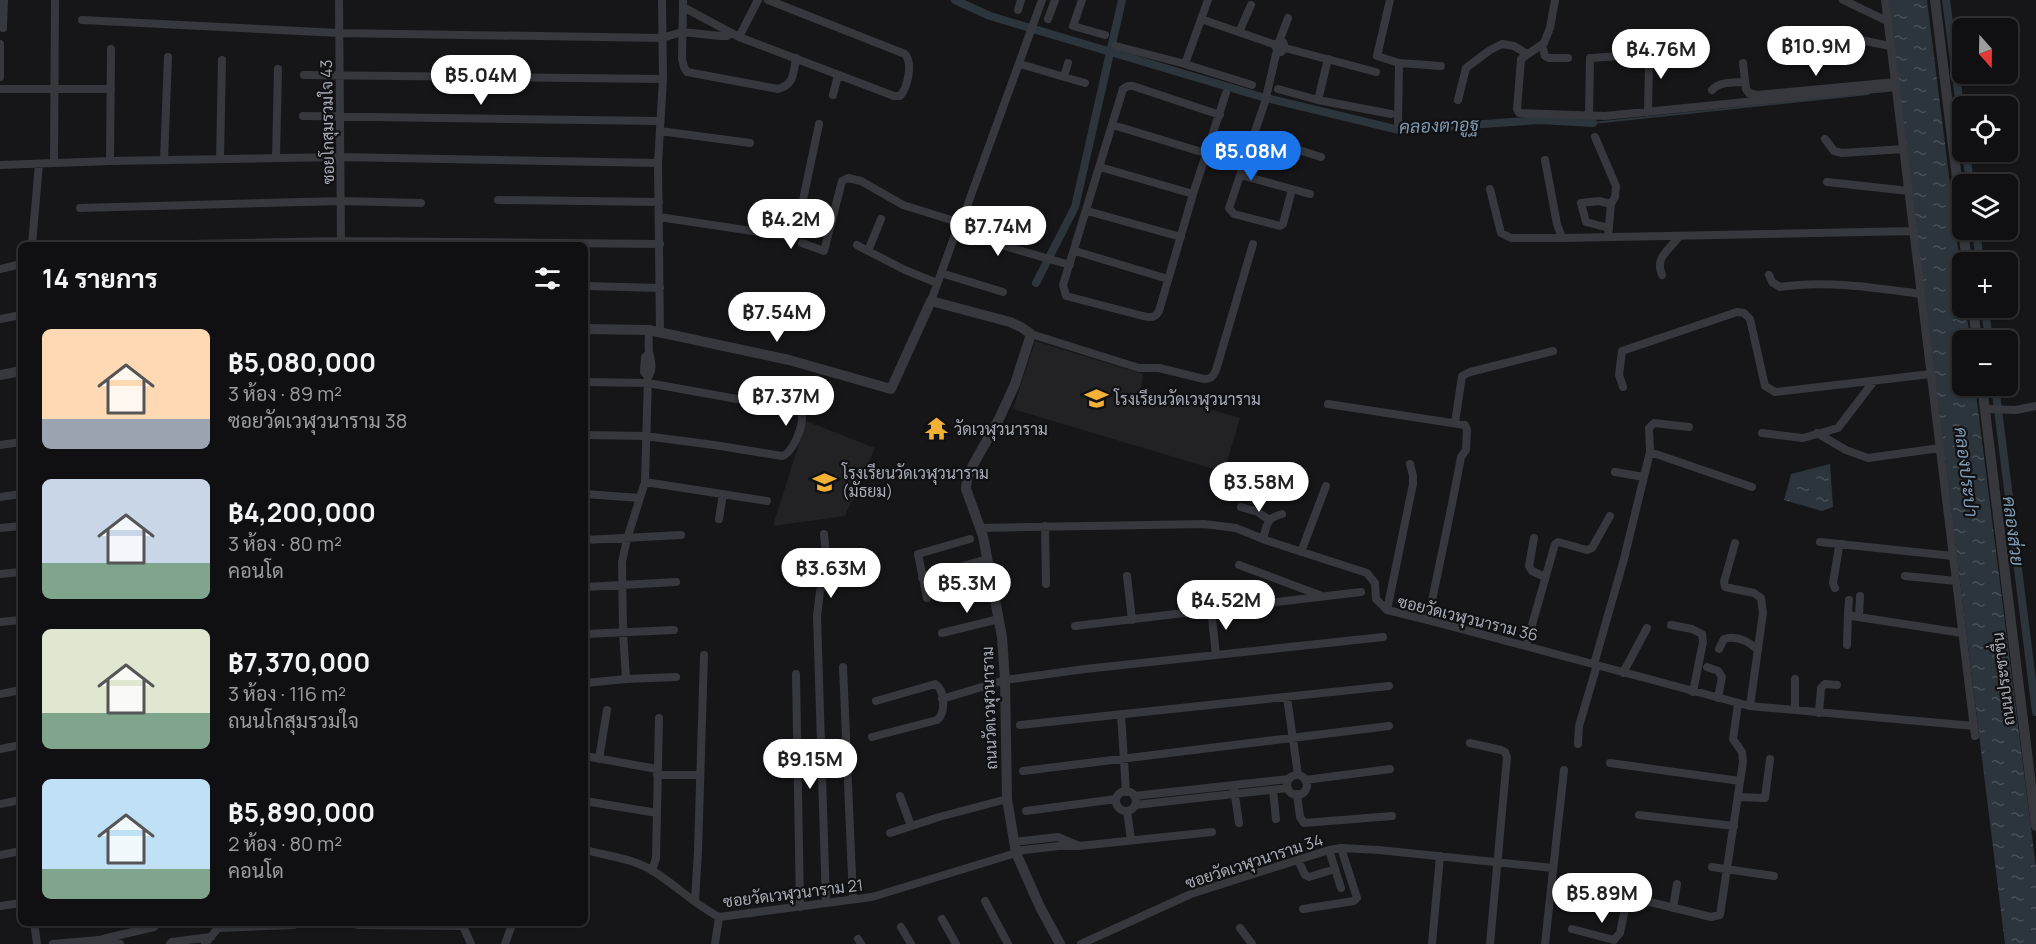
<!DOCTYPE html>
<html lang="th">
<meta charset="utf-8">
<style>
body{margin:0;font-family:Manrope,Sarabun,sans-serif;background:#19191b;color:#f1f3f6;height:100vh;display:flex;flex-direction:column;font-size:22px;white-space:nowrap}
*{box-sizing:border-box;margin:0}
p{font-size:20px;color:#9c9d9f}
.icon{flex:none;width:33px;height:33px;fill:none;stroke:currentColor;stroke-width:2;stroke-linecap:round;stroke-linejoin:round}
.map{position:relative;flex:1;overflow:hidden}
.drawer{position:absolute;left:18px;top:242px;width:570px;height:684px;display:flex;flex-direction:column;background:#101012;border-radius:9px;box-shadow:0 2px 4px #0004,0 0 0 2px #303032}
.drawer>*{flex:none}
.needle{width:39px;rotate:160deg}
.buttons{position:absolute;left:1952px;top:18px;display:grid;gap:12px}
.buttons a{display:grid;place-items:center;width:66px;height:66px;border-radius:9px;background:#101012;box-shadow:0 2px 4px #0004,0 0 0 2px #303032;font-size:30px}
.price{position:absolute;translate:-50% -51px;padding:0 14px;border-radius:21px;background:#fff;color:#222;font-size:20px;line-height:39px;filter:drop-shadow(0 2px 3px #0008)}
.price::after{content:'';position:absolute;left:50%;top:36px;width:18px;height:14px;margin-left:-9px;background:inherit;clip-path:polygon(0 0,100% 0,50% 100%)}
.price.current{background:#1a73e8;color:#fff}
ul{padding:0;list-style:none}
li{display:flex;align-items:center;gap:18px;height:150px;padding:0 24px}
li span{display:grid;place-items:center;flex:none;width:168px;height:120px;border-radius:9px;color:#555}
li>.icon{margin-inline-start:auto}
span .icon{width:72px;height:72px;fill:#fffc;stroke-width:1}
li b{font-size:26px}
h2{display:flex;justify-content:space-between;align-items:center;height:72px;padding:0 24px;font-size:26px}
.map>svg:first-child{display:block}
.built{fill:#222225}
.water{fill:url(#water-ripples)}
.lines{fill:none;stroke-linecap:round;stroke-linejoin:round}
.stream{stroke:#2c353c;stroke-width:2}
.canal{stroke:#2c353c;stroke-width:8}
.minor{stroke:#37383d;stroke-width:8}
.tertiary{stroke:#37383d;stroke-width:10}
.labels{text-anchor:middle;stroke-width:4.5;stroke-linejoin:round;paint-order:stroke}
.street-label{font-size:16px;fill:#a8adb8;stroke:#111113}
.poi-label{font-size:16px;fill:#a8adb8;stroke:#111113;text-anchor:start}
.water-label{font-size:18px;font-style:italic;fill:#7f9bb3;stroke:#111113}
</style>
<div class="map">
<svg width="2036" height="944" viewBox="0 0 2036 944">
<defs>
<pattern id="water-ripples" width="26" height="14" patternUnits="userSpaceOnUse" patternTransform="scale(1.5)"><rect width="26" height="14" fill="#2c353c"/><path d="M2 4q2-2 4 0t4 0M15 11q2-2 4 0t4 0" fill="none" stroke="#485056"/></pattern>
</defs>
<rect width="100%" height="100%" fill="#161618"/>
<!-- built -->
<path class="built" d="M1035,341L1143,374L1141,389L1240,418L1224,472L1013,409Z
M806,421L875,448L845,516L773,526Z"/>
<!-- water -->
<path class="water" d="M1888,0H1927L1962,280V308H1966L1970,340H1962V386H1975L2036,867V944H2005Z
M1830,464L1833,507L1822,511L1784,500L1791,474Z"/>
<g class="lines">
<!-- stream -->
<path class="stream" d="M1593,123L1868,94"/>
<!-- canal -->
<path class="canal" d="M955,0L990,16L1262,97L1399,130L1539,120L1593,123
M1946,0L1962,121
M1966,152L1970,184
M1976,230L1980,262
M1036,283L1075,207L1122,0
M1985,308L1989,340
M1995,386L2036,712"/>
<!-- minor -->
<path class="minor" d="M339,0L341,244
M683,0V7L739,37L894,96H900C908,87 913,63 905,54L768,0
M1082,0L1073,26L1105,35
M1208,0L1185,64L1252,85
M1390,0L1377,56L1399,63L1398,123
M1555,0L1550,28L1544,43L1521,59L1517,109L1519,113L1605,116L1896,87
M1843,0L1887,21
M1885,0L1975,736
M683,7L682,59L684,67L687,72L778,89C795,84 793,73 796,58
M1018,10L1021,0
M1048,19L1055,0
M1201,19L1276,45
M82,20L339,33L662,38L682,32L721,36H727L731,33
M3,28L4,0
M1239,32L1251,5
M739,37L758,0
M1279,42L1288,18
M1542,45L1545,56L1549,58H1568
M1820,45V35L1822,32L1890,46
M1116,46L1185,64
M1285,48L1281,52L1277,50L1276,47L1278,43L1283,42L1285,48L1376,72
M1277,50L1265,102L1229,208L1234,214L1280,226L1283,224L1292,189
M1399,63L1441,66
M1743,63L1746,89L1749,93L1757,95L1896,82
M1020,64L1085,83
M304,75L663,79
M0,77V44
M1064,77L1068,63
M0,89H111
M1278,89L1318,100L1391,114
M1712,90C1720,81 1733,83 1745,82
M833,95L838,75
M1318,100L1328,59
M1458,100L1466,68L1490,50L1502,44L1514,46L1527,54
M1648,112L1649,64L1650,60L1685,57
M1220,115L1133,86H1128L1123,89L1063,285L1066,296L1143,316C1151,318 1155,318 1159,311L1193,194L1226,93
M303,116L659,121
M1589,116L1590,58L1623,56
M1113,125L1205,153
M660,131L750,143
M1254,136L1321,157
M1595,137L1616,186L1615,197L1611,204L1608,237
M1825,139L1834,151L1842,153L1904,149
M276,158L278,69
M220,159L222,60
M164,160L168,57
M1545,160L1557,224L1562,238L1914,231
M110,161L111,49
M54,163L55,0
M0,165L110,161L340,157L658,163
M1100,167L1193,194
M1240,175L1310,194
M1827,182L1909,191
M1490,189L1501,233L1511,238H1562
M498,200L659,202
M80,208L341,201L421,203
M1087,211L1181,237
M659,217L793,237L796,233L819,124
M881,219L868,251L905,270L937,283
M1609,228L1586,222L1581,203L1599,201L1611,204
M956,232L1070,265
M802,243L824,251L842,181L848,178L861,181L903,205L961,223
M32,244L39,164
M192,244L341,241L660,244
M857,245L868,251
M1075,251L1168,279
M0,269L21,264
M941,273L1003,292
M1662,275C1654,257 1670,250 1679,236
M1769,275L1772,282L1780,287C1827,280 1875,288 1921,294
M585,286L660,288
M931,301L956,232L961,223L1042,0
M0,319L21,315
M649,330C649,337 648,345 649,352C651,361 654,369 648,377L645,482L627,539L622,562L623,632L626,679L676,677
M660,333L658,163L663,79L662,0
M1031,334L1139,368H1159L1204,379C1211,379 1213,377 1216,370L1253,244
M648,377L644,372L645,357L649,353
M585,382L648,383L798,410C801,413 802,413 802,418C802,429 792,454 782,456L714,445L645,436L585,435
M1623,387L1619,375L1622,351L1737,312L1744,313L1750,319L1765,386L1775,392L1931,374
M1328,404L1465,425L1467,430L1466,450L1461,457L1452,504L1428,620
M1985,409L2016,410L2036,406
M1455,423L1462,376L1470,372L1553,351
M1762,433L1803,438L1838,428L1874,381
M1817,433L1846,450L1868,458L1940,448
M0,445L21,442
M1650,452L1752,487
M1615,472L1644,477
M645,482L767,501
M585,494L640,498
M0,497L21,494
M1241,507L1258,512L1269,520
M719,519L723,494
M1045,526L1046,584
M0,528L21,526
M981,528L1204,524L1236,528L1268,541L1367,573L1375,583L1376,599L1387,610L1428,620L1750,706L1974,726
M824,534L828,574L820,591L817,616L826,903
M1534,538L1529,566L1532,571L1545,577
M1263,539C1268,523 1265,519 1282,514
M585,540L681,535
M1820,542L1953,556
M1735,543L1724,582L1725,587L1754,593L1761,598L1763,613L1750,706
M1301,552L1326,486
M1239,565L1322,596
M0,574L21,572
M1127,576L1132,620
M1905,576L1956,581
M922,578L987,559
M585,587L676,582
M1835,588L1833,583L1839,547L1842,544
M927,598L918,554L970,539
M1849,600L1848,612L1852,616L1962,633
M1211,610L1216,655
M1387,610L1413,484V476L1410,464
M1859,616L1860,596
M0,622L21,620
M1671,625L1692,629L1702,634L1703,642L1693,692
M1075,626L1361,592
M942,633L999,619
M585,634L674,630
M1847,645L1848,612
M1526,646L1555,544L1558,542L1587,550L1592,548L1610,516
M1719,649L1724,639C1737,635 1748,641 1758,650
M1594,664L1624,559L1650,452L1649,428L1654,423L1689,427
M843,667L853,899
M1707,667L1718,671L1722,677L1718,698
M1623,673L1647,628
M796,674L800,907
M585,683L626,679
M0,694L21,690
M1287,697L1298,775
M942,699L1005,680L1085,669L1383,637
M1795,710V679
M1819,713L1821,688L1825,684L1837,685
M1121,714L1126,792
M1020,725L1389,686
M872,737L937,720C946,713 945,690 935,684L876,701
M1470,743L1501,750L1505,752L1507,757L1490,944
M1578,744L1579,726L1597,665
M0,749L21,745
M585,756L657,769
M599,759L607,710
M1610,763L1740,781
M1023,771L1389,726
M657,775H700
M1287 785a10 10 0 1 1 20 0a10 10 0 1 1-20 0Z
M1305,780L1390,769
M1234,789L1239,823
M1273,790L1276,819
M1116 801a10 10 0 1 1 20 0a10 10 0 1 1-20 0Z
M1297,794L1300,817L1304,823L1392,816
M900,796L911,826
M1134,796L1289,779
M1738,797L1765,798L1770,759
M585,801L657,813
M0,804L21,800
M1135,805L1288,788
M1026,811L1116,799
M1127,811L1131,840
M1639,815L1734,826
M890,833L939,817L1007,799
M1014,842L1058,837L1079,846H1059L1015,851
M1079,846L1212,832
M585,850C608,856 632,858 653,871C676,885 695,905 719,917L872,897L1016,853
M1329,850L1341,888
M0,855L21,851
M1298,860L1305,875L1309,877L1335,869
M1712,867L1774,876
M652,871L656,858L659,718
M695,901L698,851L704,655
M985,901L1008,944
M1614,905L1625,909L1638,899L1711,917L1720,915L1743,762L1742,752L1733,739L1738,704
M0,906L21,903
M1673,908L1677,884
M1303,909L1354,901L1357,898L1341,848
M942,919L956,944
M34,922L37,944
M347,922L359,925L463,926
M464,924L463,926L471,944
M901,927L911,944
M1240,928L1252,944
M1572,929L1614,940L1620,933L1625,909
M103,939L154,927
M858,939L861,944
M53,944L99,940L120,944
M170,944L172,942L211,937
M205,944L218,928L294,925V922
M505,944L513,922
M715,944L719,917
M1081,944L1191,894L1329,850L1341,848L1379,850L1553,868
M1432,944L1440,856
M1545,944L1564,770"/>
<!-- tertiary -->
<path class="tertiary" d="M1935,0L1962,219
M1963,230L1967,262
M1973,308L1977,340
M585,329L649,330L789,360L891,389L931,301L1010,322L1021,327L1031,334L1015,384L1000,417L973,465L967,478L966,489L983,536L1002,637L1005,680L1007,799L1016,853L1040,907L1060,944
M0,375L21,371
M1982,386L2036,826"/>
</g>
<!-- icons -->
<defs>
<symbol id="school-bare" viewBox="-9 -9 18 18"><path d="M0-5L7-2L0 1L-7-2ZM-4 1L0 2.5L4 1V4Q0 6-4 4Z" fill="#f2b134" stroke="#111113" stroke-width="2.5" paint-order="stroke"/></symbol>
<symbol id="temple-bare" viewBox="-9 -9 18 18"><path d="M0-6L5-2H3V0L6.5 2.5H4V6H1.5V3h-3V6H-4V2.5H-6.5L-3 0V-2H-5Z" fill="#f2b134" stroke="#111113" stroke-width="2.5" paint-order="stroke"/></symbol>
</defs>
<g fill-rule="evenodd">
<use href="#school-bare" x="1080" y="382" width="33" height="33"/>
<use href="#temple-bare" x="920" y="412" width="33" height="33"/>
<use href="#school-bare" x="808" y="466" width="33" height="33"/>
</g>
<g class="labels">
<!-- street labels -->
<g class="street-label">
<text transform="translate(327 122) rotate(-91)" y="6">ซอยโกสุมรวมใจ 43</text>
<text transform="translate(1468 618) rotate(14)" y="6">ซอยวัดเวฬุวนาราม 36</text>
<text transform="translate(2003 679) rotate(-97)" y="6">ถนนประชาชื่น</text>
<text transform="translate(989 708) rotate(-92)" y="6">ถนนวัดเวฬุวนาราม</text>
<text transform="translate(1254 861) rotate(-18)" y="6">ซอยวัดเวฬุวนาราม 34</text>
<text transform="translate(793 893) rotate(-7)" y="6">ซอยวัดเวฬุวนาราม 21</text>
</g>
<!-- poi labels -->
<g class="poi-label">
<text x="1114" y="405">โรงเรียนวัดเวฬุวนาราม</text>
<text x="954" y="435">วัดเวฬุวนาราม</text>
<text x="842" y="479">โรงเรียนวัดเวฬุวนาราม<tspan x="842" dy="18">(มัธยม)</tspan></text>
</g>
<!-- water labels -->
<g class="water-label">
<text transform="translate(1439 126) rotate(-2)" y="6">คลองตาอูฐ</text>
<text transform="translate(1966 472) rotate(83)" y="6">คลองประปา</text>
<text transform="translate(2013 531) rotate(83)" y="6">คลองส่วย</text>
</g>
</g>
</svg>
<div class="buttons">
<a><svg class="needle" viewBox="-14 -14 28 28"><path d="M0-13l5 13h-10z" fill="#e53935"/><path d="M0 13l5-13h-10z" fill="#9c9d9f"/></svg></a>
<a><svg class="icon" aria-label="locate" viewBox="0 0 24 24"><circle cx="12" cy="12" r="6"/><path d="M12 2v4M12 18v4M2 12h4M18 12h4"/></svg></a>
<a><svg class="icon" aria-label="layers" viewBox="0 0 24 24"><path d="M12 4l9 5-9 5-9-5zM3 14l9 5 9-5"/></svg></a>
<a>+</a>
<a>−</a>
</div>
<b class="price" style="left:1816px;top:77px">฿10.9M</b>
<b class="price" style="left:1661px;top:80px">฿4.76M</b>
<b class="price" style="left:481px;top:106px">฿5.04M</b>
<b class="price current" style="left:1251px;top:182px">฿5.08M</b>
<b class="price" style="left:791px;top:250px">฿4.2M</b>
<b class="price" style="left:998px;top:257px">฿7.74M</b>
<b class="price" style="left:777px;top:343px">฿7.54M</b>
<b class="price" style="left:786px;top:427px">฿7.37M</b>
<b class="price" style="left:1259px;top:513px">฿3.58M</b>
<b class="price" style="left:831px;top:599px">฿3.63M</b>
<b class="price" style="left:967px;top:614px">฿5.3M</b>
<b class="price" style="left:1226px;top:631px">฿4.52M</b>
<b class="price" style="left:810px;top:790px">฿9.15M</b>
<b class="price" style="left:1602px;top:924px">฿5.89M</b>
<section class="drawer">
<h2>14 รายการ<svg class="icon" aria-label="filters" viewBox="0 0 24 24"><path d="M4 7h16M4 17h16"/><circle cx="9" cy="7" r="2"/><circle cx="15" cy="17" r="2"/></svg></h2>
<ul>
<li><span style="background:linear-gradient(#ffd9b3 75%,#9aa5b1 0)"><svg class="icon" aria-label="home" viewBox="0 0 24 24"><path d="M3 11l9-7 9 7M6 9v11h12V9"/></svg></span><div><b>฿5,080,000</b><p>3 ห้อง · 89 m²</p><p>ซอยวัดเวฬุวนาราม 38</p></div></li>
<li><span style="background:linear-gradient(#c9d6e8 70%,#7fa58c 0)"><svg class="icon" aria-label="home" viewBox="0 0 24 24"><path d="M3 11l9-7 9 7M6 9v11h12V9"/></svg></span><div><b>฿4,200,000</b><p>3 ห้อง · 80 m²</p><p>คอนโด</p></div></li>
<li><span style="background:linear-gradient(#dfe7d0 70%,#7fa58c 0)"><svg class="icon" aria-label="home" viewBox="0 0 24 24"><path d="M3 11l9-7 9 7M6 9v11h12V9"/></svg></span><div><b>฿7,370,000</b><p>3 ห้อง · 116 m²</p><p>ถนนโกสุมรวมใจ</p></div></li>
<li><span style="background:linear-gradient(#bfe0f5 75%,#7fa58c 0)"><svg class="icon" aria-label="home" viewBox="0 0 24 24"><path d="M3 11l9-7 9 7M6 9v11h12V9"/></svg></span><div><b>฿5,890,000</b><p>2 ห้อง · 80 m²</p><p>คอนโด</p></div></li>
</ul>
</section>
</div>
